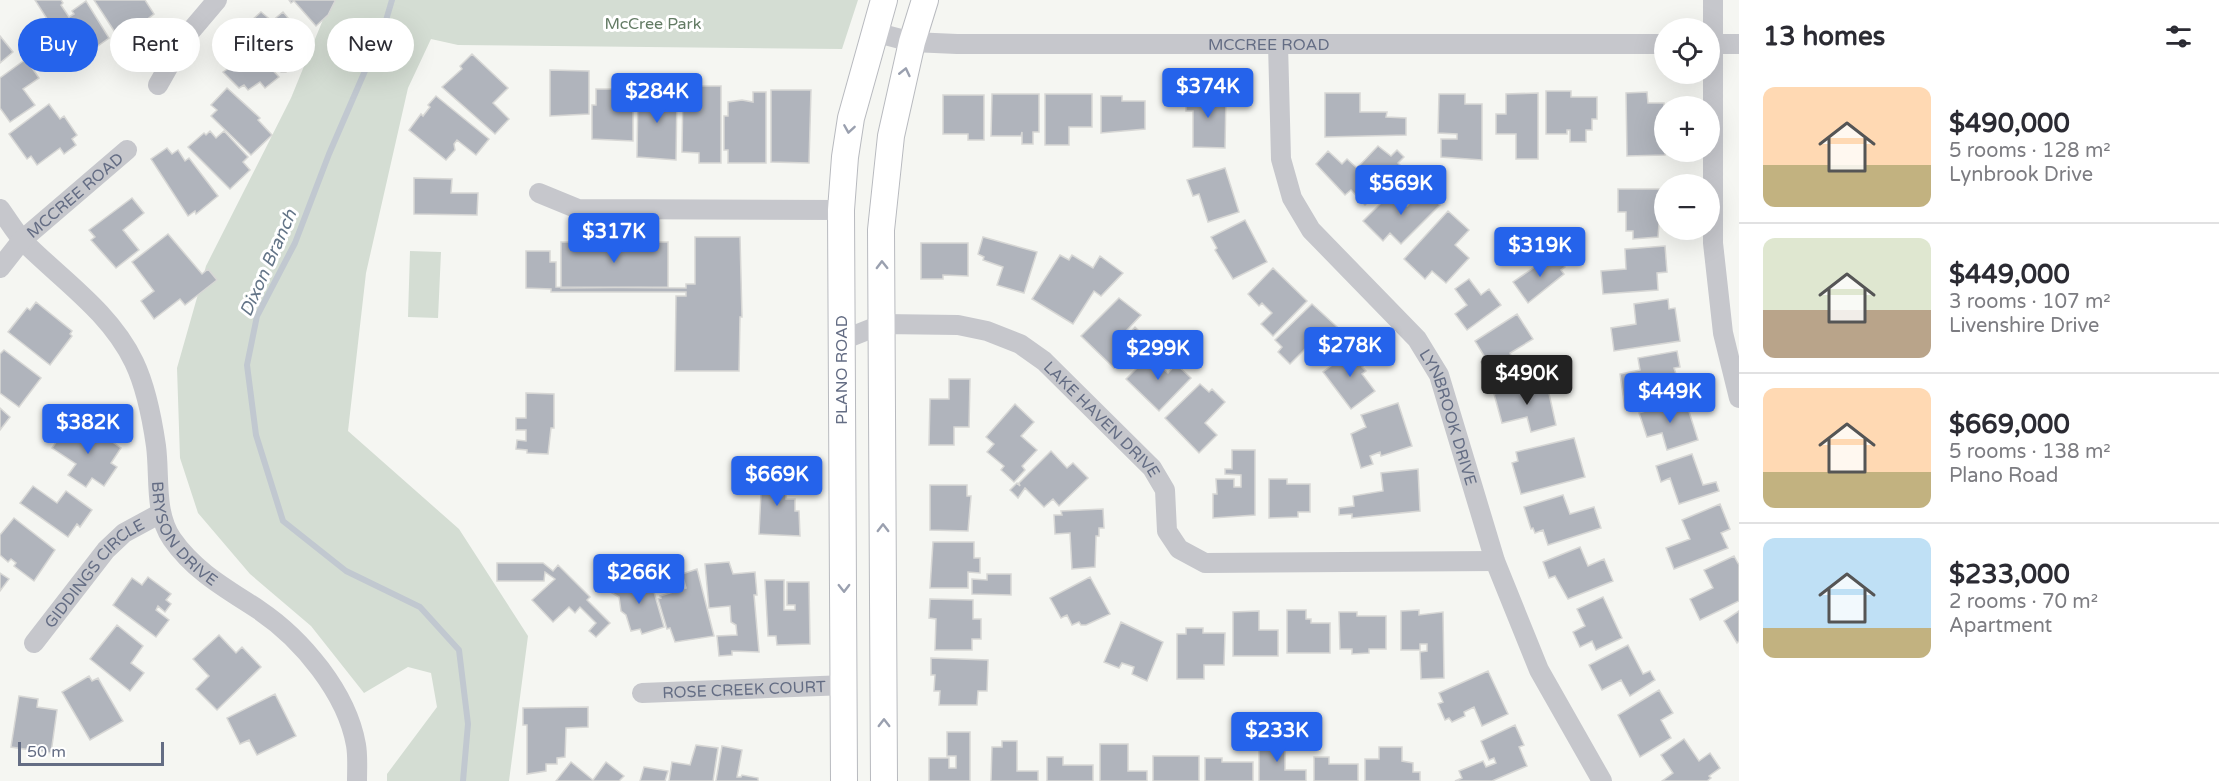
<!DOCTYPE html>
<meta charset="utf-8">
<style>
body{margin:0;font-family:"Varela Round",sans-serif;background:#f7f7f7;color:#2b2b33;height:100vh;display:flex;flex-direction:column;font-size:22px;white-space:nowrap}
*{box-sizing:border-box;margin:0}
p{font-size:20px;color:#7c7c81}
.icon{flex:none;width:33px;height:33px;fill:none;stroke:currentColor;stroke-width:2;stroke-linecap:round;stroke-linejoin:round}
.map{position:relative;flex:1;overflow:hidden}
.details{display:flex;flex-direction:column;background:#fff;width:480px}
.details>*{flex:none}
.guide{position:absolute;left:18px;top:18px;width:570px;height:54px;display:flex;gap:12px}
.tools{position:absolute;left:1654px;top:18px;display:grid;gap:12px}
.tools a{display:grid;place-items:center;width:66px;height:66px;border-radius:50%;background:#fff;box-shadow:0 6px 24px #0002;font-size:30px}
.scale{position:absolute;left:18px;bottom:15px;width:146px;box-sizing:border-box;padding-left:6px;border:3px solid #646d84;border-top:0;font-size:16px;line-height:21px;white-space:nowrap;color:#646d84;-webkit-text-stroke:4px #fff;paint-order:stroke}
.price{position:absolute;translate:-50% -51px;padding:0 14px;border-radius:6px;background:#2563eb;color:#fff;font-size:20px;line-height:39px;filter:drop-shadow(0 2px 3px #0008)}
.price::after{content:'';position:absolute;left:50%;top:36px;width:18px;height:14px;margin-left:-9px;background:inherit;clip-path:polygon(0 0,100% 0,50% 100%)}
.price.selected{background:#222;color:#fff}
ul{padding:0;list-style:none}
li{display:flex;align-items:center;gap:18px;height:150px;padding:0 24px}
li+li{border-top:2px solid #e1e1e2}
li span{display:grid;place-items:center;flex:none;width:168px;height:120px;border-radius:12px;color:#555}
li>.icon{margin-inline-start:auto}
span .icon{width:72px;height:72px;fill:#fffc;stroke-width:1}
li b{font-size:26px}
h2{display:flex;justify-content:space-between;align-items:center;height:72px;padding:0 24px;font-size:26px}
.tag{padding:0 21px;border-radius:27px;background:#fff;box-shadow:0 6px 24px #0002;font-size:21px;line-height:54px}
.tag.selected{background:#2563eb;color:#fff}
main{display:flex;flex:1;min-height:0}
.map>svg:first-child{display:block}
.green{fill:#d4ddd3}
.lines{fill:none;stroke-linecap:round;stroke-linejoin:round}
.stream{stroke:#c1c8d0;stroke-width:6}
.building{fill:#b0b4bc;stroke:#d7d7d5;stroke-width:1.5}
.major-casing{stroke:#b8babf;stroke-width:28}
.minor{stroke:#c6c7cc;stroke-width:20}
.major{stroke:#fff;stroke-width:26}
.oneway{stroke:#9aa0af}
.labels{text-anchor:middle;stroke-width:6;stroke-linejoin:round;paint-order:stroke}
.park-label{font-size:16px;fill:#637b64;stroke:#fff}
.street-label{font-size:16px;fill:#646d84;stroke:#fff}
.water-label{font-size:18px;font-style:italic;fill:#647588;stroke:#fff}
</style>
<main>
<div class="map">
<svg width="1739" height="781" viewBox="0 0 1739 781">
<rect width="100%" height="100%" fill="#f5f6f2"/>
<!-- green -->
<path class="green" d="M331,0H858L842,49L458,45L431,39L408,88L366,273L348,431L459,529L528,636L509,781H387V774L437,707L431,673L408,667L364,693L311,626L250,574L198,513L180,458L177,368L206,266L291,98Z
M410,251L441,252L438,318L408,317Z"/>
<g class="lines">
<!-- stream -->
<path class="stream" d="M392,0L384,27L329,154L295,243L257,316L247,365L256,435L283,521L346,571L420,607L459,650L468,724L463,781"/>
</g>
<!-- building -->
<path class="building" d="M35,0H61L63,3L61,5L69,17L74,14L72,11L86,1L109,38L95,48L91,42L82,49L85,55L74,61Z
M94,0H145L154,14L120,40Z
M289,0H334L335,1L328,15L316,26L294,1L291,3Z
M261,12L272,21L283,12L310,44L286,72H281L264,52L262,54L255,46L252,48L279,77L265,88L260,82L248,90L244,85L239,88L223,72L229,68L226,63L235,56L223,42L241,28L249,38L252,36L244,27Z
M0,36L13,52L0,63Z
M472,54L508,88L493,103L509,119L495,134L442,87L462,69L460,66Z
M26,59L39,78L23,89L35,105L10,122L0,108V78Z
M550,70L589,71V114L550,116Z
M683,86H721V163H699V153L682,152Z
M227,88L260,118L258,120L272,135L251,155L211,116L217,110L211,105Z
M638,88L677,89L676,160L637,157Z
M596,89H633V141L592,139V105H596Z
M771,90H811L809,163L771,162Z
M1546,91H1571V97H1597V119H1592V130H1586V142H1570V130H1567V134H1546Z
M753,92H766V163H728V150H724V116H728V102L742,100L753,102Z
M1647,92L1648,103H1664L1665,155L1627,156L1626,93Z
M1186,93H1226L1225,148L1193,147V111H1186Z
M1325,93H1360V112H1387L1386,117L1406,118V135L1325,137Z
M1538,93V159H1516V134H1496V114H1506V94Z
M992,94H1039V132H1033V144H1022V132L1021,136H991Z
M1045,94H1092V127H1069V145H1045Z
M1439,94H1465V104H1482V160L1441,157V139H1457V134L1438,133Z
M943,95H984V140H968V134H943Z
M436,96L489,139L476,155L457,140L454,144L455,150L446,160L409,130L421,114L423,116L430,107L428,105Z
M1101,96H1122V101H1145V129L1101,133Z
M49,104L60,119L64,116L77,135L72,139L76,145L64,154L60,148L37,165L31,156L27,159L9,134Z
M210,131L216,138L224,131L248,157L243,162L250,170L230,189L188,147L204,133L206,135Z
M1378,146L1391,156L1397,150L1404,157L1398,163L1402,167L1365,205L1351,190L1345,195L1316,164L1328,151L1342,164L1347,159L1357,168Z
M167,148L172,154L178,150L185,161L189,158L218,196L196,214L195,211L188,216L151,159Z
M1225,168L1239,212L1208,222L1199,194L1193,196L1187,180Z
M414,178L452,179L451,193H478L477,215L414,214Z
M1424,189L1440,205L1401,244L1390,233L1383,241L1363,221L1392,192L1407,206Z
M1618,189H1664V211H1660L1658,237L1633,239V231H1626V212H1618Z
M132,198L144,213L123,230L139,250L116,268L91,240L95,237L89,230Z
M1448,211L1469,230L1455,245L1469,258L1446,283L1432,271L1425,279L1404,259Z
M1245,220L1267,262L1233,279L1215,250L1217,248L1211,237Z
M168,234L202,274L208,269L217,280L185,305L180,299L154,319L141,301L154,291L132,262Z
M606,236H627V242H668V287L561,288V242H606Z
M695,237H740L742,317H740L739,371H675L676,296H686V292H551V289L526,288V251H550V262H556V287L686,288V284H695Z
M983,237L1037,252L1024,293L997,285L1003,267L983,260L984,257L978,254Z
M921,243H968V276L943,275V279H921Z
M1665,246L1667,272L1657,273L1658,290L1603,294L1601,271L1626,269L1625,249Z
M1555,253L1565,267L1561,270L1564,274L1528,303L1513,282Z
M1060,255L1069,260L1072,255L1093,268L1100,256L1123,273L1101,296L1094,291L1073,324L1032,299Z
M1273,268L1307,301L1273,336L1261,324L1272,313L1262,303L1259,306L1248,294Z
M1469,279L1481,295L1489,289L1501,305L1467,330L1455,314L1467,305L1455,289Z
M1119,298L1141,315L1127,330L1130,333L1135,327L1145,337L1114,368L1081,336Z
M1668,299L1669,309L1675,308L1680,341L1614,351L1611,328L1636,324L1634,304Z
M36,302L72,331L70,334L72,336L50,365L8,332L27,308L30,310Z
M1312,304L1347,336L1326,356L1312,342L1290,364L1278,352L1282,347L1275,340Z
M1517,314L1533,339L1510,353L1517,370L1495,384L1481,362L1486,359L1475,341Z
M1356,347L1368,362L1362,367L1366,371L1362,374L1375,391L1351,409L1323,372Z
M4,350L41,378L19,407L0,393V354Z
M1677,351L1680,367L1674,368L1676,374H1673L1677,396L1655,400V406L1625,409L1620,374L1640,370L1638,358Z
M1153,352L1165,363L1161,367L1168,373L1176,364L1191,378L1159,411L1126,379Z
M949,379H970L969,427H954V445H929L930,399H949Z
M1546,380L1556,425L1531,432L1527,417L1502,423L1494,394Z
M1200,384L1209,392L1212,389L1225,402L1205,423L1217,435L1199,453L1165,418Z
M526,393L554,394V428H551L548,454L527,453V450L516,449L517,440L526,441V430H516V418H526Z
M1685,399L1698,440L1667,450L1662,433L1647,437L1639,413Z
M1398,403L1412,446L1381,456L1380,452L1370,456L1373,464L1361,468L1351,434L1366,427L1361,415Z
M1015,404L1034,422L1021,436L1037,450L1022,466L1025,470L1014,482L1001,470L1004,466L987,452L994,444L986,437Z
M0,408L10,417L0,430Z
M87,424L121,448L111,463L117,467L104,486L92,478L86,487L68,475L76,464L52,448L65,429L78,437Z
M1574,438L1585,477L1521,494L1512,463L1518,461L1516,452Z
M1232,450H1255V515L1213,518V494H1217L1216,479H1234V487H1241V475L1225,474V469H1232Z
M1051,451L1067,468L1073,463L1088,478L1059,506L1053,499L1044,507L1025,488L1018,498L1010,490L1017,483L1020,486L1019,483Z
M1692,454L1703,485L1716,482L1719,491L1679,504L1670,478L1661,482L1656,466Z
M1418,469L1420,511L1352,518V514L1339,515V508L1354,506L1353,496L1383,491L1381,473Z
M762,472H786V499H795V511H799L800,536L759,534Z
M1269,479H1287V484H1310V512H1298V517L1269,518Z
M930,485H967V496H971L968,531L930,530Z
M33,486L57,503L66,491L92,510L80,527L77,524L68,537L20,503Z
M1563,495L1570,514L1594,507L1601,528L1548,545L1543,530L1535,533L1533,528L1531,529L1524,507Z
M1720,504L1730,529L1721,533L1728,548L1674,569L1666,548L1690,539L1682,520Z
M1103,509L1104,528H1099V536H1096L1095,567L1072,569L1070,533L1055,534L1054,515H1062L1061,511Z
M14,518L55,550L34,581L14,566L16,563L11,559L8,562L0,555V535Z
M933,542H974V558H980V573L968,572V588H930Z
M1580,547L1588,566L1604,559L1613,581L1568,599L1555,576L1549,578L1543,562Z
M1734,556L1739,565V601L1700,620L1690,599L1713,588L1704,570Z
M729,562L733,574L755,572L757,595H754L759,652L732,651V655L719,656L717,636L737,635L736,625L731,622L730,606L709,608L705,564Z
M497,563H543L553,571L558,565L590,597L587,600L610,623L596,637L589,631L596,623L580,607L575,613L569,607L553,622L532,600L555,579L545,572L544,581H497Z
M697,569L714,636L675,642L670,628L667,629L658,599L661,598L660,596L686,588L682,574Z
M0,573L9,579L0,591Z
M987,574H1011V595L972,594V579L987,580Z
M148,577L171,594L166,600L171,604L165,612L158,606L156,610L169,620L156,637L113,605L132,578L142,585Z
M1090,577L1110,614L1086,625H1081L1079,622L1072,625L1067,615L1061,618L1050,598Z
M621,578L632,584L650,578L664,627L642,634L640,629L631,631L626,615L621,611L619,597L612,593Z
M765,580H784V610H795V605H787V582H809L810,644L777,645L776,636H768Z
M1603,597L1622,638L1596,650L1592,641L1580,647L1573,632L1585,626L1577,609Z
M930,599L973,600V619H981V639H972V650H935L936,619L929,618Z
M1287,610H1306V619H1311V623H1330V653H1287Z
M1419,610V615L1443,612L1444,678L1421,679L1420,652L1427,651V644H1420V650H1401V611Z
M1259,611V630H1278V656H1233V612Z
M1739,611V641L1737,643L1724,621Z
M1339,612H1357V616H1386V649H1369V653L1352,654V649H1340Z
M1121,622L1163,642L1147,681L1132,674L1134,667L1122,663L1119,668L1104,662Z
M117,625L143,646L131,663L144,673L130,691L90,659Z
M1186,628H1203V633H1225L1224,665H1204V679H1177V634H1186Z
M219,635L236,653L242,647L261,667L217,710L196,689L209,676L193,659Z
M1628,645L1643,674L1650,671L1655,680L1630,696L1621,680L1602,690L1589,665Z
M931,658L988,660L987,691H978L977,705H939L940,691H934L935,675H931Z
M1488,671L1508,714L1482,726L1474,707L1464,712L1465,716L1452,722L1449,718L1445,720L1438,704L1443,702L1439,693Z
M89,676L92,681L98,678L123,721L90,740L62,692Z
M1659,690L1673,713L1661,720L1671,738L1640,757L1618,715Z
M275,694L296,736L257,755L249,740L240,744L227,718Z
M19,696L38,699L37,707L57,710L51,753L11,747Z
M588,707V727L566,728L565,757L557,758V764H546V771L527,774V725H523V708Z
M1515,725L1524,745L1519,747L1527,766L1492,781H1455L1462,778L1459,771L1483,761L1486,767L1496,763L1494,758L1489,760L1481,741Z
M947,732H970V781H929V758H949V768H956V756H947Z
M1270,738H1285V770H1306V781H1259V745H1270Z
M1684,739L1699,761L1710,753L1720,768L1709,776L1711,778L1707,781H1662L1673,773L1661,755Z
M1002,741H1017V771H1038V781H991L992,747H1002Z
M1100,744H1128V771H1147V781H1100Z
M696,745L718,748L713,781H669L672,762L690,765Z
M722,746L742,750L737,777H741L742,775L758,778V781H716Z
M1379,747H1402V761L1413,763V772H1420V781H1365V759H1379Z
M1153,756H1199V781H1153Z
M1047,757H1063V765H1093V781H1047Z
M1314,757H1329V764H1358V781H1314Z
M1205,758H1222V762H1253V781H1205Z
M571,762L593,780L606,762L624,776L619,781H556Z
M644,767L668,771L665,781H640Z"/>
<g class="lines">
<defs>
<path id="major" d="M844,781L841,210L845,157L851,118L884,0
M884,781L881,230L891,136L912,42L925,0"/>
</defs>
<!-- major casing -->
<use href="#major" class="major-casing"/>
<!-- minor -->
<g class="minor">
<path d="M1713,0V243L1723,333L1739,398"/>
<path id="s1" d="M874,32L912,42L957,44H1665"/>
<path id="s2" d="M1278,44L1281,159L1292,198L1311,230L1417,339L1439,375L1495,561L1539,670L1602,781"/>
<path d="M1710,44H1739"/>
<path d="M158,85L184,39L217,0"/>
<path d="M539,193L578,209L841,210"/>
<path id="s3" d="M0,209C8,220 15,232 24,242C62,280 110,312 134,362C146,387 152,418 156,446C160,476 154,513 172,539C195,572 227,589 259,610C302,639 347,693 356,745C358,756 357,769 357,781"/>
<path id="s4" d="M0,268L22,240L127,150"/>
<path id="s5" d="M840,341L883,324L958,325L987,331L1020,344L1044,361L1152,468L1165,490L1167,531L1179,549L1205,563L1495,561"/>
<path id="s6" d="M34,643L106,550L124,533L161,513"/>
<path id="s7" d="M642,693L846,685"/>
</g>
<!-- major -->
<use href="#major" class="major"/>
</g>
<!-- one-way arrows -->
<defs><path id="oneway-chevron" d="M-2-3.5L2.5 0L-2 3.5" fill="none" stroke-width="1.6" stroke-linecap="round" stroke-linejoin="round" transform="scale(1.5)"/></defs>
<g class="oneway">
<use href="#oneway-chevron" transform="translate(905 72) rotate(-77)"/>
<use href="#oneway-chevron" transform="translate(849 129) rotate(99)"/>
<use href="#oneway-chevron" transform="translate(882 265) rotate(-91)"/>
<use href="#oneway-chevron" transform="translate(883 528) rotate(-90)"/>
<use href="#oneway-chevron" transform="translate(844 588) rotate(89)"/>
<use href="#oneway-chevron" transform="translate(884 723) rotate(-90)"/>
</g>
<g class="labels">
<!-- park labels -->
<g class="park-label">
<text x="653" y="29">McCree Park</text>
</g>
<!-- street labels -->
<g class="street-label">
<text dy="6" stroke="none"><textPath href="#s1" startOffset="396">MCCREE ROAD</textPath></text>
<text dy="6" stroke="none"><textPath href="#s4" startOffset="105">MCCREE ROAD</textPath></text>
<text transform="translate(841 370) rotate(-90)" y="6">PLANO ROAD</text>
<text dy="6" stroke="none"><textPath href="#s2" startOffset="430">LYNBROOK DRIVE</textPath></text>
<text dy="6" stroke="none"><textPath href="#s5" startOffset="298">LAKE HAVEN DRIVE</textPath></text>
<text dy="6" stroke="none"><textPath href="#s3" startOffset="388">BRYSON DRIVE</textPath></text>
<text dy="6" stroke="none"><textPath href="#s6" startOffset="93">GIDDINGS CIRCLE</textPath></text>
<text dy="6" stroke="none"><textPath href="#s7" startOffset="102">ROSE CREEK COURT</textPath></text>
</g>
<!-- water labels -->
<g class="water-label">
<text transform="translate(268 263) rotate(-66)" y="6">Dixon Branch</text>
</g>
</g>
</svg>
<div class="tools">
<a><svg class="icon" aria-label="locate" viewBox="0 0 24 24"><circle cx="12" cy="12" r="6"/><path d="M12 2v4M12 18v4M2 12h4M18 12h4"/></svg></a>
<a>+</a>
<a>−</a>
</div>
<div class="scale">50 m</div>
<b class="price" style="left:1208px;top:119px">$374K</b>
<b class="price" style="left:657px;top:124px">$284K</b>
<b class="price" style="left:1401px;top:216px">$569K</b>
<b class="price" style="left:614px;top:264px">$317K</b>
<b class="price" style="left:1540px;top:278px">$319K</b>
<b class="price" style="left:1350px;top:378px">$278K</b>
<b class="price" style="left:1158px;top:381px">$299K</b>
<b class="price selected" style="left:1527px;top:406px">$490K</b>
<b class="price" style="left:1670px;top:424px">$449K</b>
<b class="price" style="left:88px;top:455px">$382K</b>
<b class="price" style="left:777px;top:507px">$669K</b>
<b class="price" style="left:639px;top:605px">$266K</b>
<b class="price" style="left:1277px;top:763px">$233K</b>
<div class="guide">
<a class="tag selected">Buy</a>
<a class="tag">Rent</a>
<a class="tag">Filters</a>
<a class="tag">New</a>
</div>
</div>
<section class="details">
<h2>13 homes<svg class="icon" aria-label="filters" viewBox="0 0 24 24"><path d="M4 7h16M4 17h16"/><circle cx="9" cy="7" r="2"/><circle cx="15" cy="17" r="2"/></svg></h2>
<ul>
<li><span style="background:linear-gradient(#ffd9b3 65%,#c2b280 0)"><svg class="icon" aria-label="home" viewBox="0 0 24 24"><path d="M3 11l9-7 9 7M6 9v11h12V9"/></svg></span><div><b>$490,000</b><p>5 rooms · 128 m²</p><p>Lynbrook Drive</p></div></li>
<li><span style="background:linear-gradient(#dfe7d0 60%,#b9a48a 0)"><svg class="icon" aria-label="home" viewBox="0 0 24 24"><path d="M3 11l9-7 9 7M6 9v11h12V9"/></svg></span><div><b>$449,000</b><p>3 rooms · 107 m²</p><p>Livenshire Drive</p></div></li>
<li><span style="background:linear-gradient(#ffd9b3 70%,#c2b280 0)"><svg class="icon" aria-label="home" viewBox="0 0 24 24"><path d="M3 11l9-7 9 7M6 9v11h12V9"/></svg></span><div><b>$669,000</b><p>5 rooms · 138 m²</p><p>Plano Road</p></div></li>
<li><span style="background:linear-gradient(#bfe0f5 75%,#c2b280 0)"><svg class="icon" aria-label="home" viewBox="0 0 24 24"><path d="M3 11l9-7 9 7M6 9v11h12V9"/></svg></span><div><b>$233,000</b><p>2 rooms · 70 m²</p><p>Apartment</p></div></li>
</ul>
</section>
</main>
